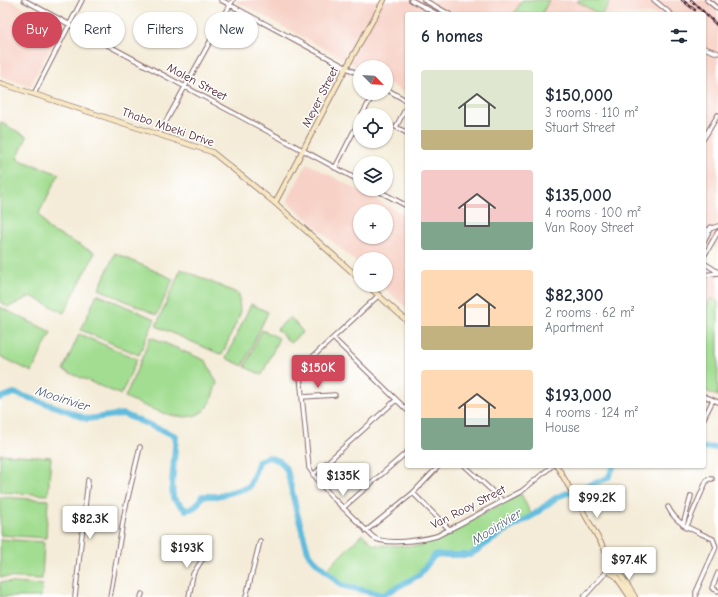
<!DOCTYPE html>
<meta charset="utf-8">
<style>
body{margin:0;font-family:"Comic Neue",sans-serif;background:#f6f6f7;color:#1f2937;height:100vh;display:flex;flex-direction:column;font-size:15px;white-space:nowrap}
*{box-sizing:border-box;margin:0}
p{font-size:13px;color:#747a83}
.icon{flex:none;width:22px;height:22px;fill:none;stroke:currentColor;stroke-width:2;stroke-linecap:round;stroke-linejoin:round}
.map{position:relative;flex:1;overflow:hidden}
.panel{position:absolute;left:405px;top:12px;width:301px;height:456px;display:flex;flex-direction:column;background:#fff;border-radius:4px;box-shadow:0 1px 3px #0004}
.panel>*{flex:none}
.banner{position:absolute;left:12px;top:12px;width:333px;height:36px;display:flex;gap:8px}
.needle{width:26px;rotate:114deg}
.buttons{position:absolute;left:353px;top:60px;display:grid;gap:8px}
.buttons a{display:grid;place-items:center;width:40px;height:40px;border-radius:50%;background:#fff;box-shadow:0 1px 3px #0004;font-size:20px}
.price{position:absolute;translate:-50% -34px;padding:0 9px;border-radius:4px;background:#fff;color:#222;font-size:13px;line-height:26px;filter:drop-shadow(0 1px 2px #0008)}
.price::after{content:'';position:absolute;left:50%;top:24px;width:12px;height:9px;margin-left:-6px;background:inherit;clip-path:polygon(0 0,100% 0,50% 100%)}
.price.active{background:#d1495b;color:#fff}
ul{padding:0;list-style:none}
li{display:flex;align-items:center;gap:12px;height:100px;padding:0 16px}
li span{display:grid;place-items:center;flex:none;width:112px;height:80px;border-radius:4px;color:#555}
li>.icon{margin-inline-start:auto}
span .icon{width:48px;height:48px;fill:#fffc;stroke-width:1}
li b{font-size:17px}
h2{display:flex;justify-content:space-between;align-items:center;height:48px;padding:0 16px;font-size:17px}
.pill{padding:0 14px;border-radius:18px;background:#fff;box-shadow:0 1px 3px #0004;font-size:14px;line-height:36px}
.pill.active{background:#d1495b;color:#fff}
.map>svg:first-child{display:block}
.built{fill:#f7d1c6;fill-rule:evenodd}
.green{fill:#a2dd91;stroke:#767e5e}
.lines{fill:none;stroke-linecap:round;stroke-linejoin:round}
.river{stroke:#5fbbdd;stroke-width:6}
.street-casing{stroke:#866768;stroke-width:5.5}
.secondary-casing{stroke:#866768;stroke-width:6}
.street{stroke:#fff;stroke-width:3.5}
.secondary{stroke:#f7e8c3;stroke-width:4.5}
.rail-casing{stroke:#4a1f2b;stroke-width:2.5}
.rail{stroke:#fff;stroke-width:1;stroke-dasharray:3;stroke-linecap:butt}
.labels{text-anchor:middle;stroke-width:3;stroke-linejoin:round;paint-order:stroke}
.street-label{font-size:12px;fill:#4a1f2b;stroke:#fff}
.water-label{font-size:13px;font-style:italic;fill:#525d72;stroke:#fff}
</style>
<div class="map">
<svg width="718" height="597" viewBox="0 0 718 597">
<rect width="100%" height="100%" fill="#fff"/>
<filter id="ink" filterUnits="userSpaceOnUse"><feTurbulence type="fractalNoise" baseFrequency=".025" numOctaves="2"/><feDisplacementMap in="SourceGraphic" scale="8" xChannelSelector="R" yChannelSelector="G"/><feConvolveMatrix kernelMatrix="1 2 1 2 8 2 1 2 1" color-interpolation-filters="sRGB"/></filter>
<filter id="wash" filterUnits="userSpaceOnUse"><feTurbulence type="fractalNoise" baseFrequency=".012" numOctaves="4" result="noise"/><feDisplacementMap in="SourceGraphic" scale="16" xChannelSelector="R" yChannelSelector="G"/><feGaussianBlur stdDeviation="0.9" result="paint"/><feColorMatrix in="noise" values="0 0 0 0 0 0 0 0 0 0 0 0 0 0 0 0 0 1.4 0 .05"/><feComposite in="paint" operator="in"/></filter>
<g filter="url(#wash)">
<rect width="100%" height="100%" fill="#f4ecd8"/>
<!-- built -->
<path class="built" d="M0,0H10L61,27L30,86L0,76Z
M237,0H718V249L704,241V14H407V94L386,82V67L360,68L236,1Z
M307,163L407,216V308L381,285H386V259H360V266L287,201ZM360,211H386V237H360Z
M718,264V398L704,391V277L712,275Z"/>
<!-- green -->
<path class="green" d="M522,0H549L542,14H514Z
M578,0H607L609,3L602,14H599L578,2Z
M0,122L27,137L17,159L59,174L39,213L48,229L95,253L64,313L31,296L9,307L0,302Z
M115,253L173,279L157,315L99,289Z
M181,269L239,294L240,314L222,355L156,326Z
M97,294L155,319L139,355L81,330Z
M711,298L718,302V396L704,390V312Z
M251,304L268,312L243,366L226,358Z
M0,307L51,332L32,372L0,356Z
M290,317L303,332L290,343L277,329Z
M262,330L279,338L262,375L245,367Z
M79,334L137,359L121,395L63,370Z
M151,337L206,361L217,383C214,390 212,400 208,406C191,431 145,406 125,397Z
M0,454L51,457L48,495L0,492Z
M521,494L532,516L502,533L470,555H435L419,575L383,595L341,585L326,570L362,534L374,545L421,546Z
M0,497L48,500L46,538L0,535Z
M0,539L44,542L42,579L0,577Z
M0,582L42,585L41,597H0Z"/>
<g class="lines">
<!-- river -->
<path class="river" d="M0,398L14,393L60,408L87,419L123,414L176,436L172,484L173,498L186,510C196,509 198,504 202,496H218L249,487L259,461L268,457L280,461L287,470L297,513L309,555L341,585L383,595L419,575L435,555H470L502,533L532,516L557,497L608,478L614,466
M704,448L718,447"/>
</g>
</g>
<g filter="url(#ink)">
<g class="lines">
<defs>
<path id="street" d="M24,0L360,181
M221,0L360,75
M411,0L437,14
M424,0L449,14
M654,0L671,14
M707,0L718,9
M704,48L718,53
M386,89L407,101
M34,94L82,0
M407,106L396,127L407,133
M362,115L374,93
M159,134L233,0
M704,138L718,115
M335,168L360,119
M375,189L407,206
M704,231L718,226
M704,241L711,227
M704,256L718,232
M704,263L718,272
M704,275L718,273
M379,295L304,365L300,376L309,468L319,482L334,499L373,537C385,546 422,540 437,536L522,491L552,466
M334,339L407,410
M704,396L718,402
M302,397L335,395
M704,418L713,400
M465,466L503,501
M313,475L396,400
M413,493L450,530
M668,507C677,526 696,531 713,539L716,547L696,592V597
M343,508L407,452
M683,525L691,496
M686,528L706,482L708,479H712
M366,531L413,493L439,466
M718,573L712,588L718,591
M75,597L88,480
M110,597L125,510L140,447
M141,597L142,594
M189,597L193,574L209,549
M246,597L260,541
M584,597L608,570"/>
<path id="secondary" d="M0,83L212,152L275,203L360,279
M275,203L346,68L384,0
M367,285L407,321
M557,466L605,550L614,563L619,566V572L614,575L609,572V565L614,563
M619,572L635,597
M615,575L630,597"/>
</defs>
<!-- street casing -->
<use href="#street" class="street-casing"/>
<!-- secondary casing -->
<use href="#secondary" class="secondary-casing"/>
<!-- street -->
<use href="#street" class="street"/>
<!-- secondary -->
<use href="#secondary" class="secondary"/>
<defs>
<path id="rail" d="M682,0L695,10
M691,0L718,26"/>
</defs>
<!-- rail casing -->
<use href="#rail" class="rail-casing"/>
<!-- rail -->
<use href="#rail" class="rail"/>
</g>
</g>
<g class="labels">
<!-- street labels -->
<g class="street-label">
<text transform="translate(197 82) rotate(28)" y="4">Molen Street</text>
<text transform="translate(320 97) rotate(-63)" y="4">Meyer Street</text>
<text transform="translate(168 127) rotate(19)" y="4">Thabo Mbeki Drive</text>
<text transform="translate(468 507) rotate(-27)" y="4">Van Rooy Street</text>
</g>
<!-- water labels -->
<g class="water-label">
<text transform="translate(63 398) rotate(18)" y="5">Mooirivier</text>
<text transform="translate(496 526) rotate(-32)" y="5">Mooirivier</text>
</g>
</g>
</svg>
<div class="buttons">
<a><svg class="needle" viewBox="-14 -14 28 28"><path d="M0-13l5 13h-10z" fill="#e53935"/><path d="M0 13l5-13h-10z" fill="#747a83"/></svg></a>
<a><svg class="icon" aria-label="locate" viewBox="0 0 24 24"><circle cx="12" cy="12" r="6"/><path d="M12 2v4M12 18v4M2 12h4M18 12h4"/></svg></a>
<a><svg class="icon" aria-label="layers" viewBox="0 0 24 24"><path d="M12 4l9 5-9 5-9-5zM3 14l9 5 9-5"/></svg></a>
<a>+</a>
<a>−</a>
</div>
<b class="price active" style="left:318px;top:389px">$150K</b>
<b class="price" style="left:343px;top:497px">$135K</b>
<b class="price" style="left:597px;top:519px">$99.2K</b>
<b class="price" style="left:90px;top:540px">$82.3K</b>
<b class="price" style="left:187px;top:569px">$193K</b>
<b class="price" style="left:629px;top:581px">$97.4K</b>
<div class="banner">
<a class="pill active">Buy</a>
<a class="pill">Rent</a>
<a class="pill">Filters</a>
<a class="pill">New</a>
</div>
<section class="panel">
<h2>6 homes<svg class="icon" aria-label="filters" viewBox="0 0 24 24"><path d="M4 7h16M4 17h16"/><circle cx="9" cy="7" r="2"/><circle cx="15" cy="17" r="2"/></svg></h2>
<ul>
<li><span style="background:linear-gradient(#dfe7d0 75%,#c2b280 0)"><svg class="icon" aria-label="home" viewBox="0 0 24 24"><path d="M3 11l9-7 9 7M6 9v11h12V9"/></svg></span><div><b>$150,000</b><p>3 rooms · 110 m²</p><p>Stuart Street</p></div></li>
<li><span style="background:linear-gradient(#f6c9c9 65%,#7fa58c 0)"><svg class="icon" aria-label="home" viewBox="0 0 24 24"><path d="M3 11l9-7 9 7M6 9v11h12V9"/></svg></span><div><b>$135,000</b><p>4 rooms · 100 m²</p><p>Van Rooy Street</p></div></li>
<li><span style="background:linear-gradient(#ffd9b3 70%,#c2b280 0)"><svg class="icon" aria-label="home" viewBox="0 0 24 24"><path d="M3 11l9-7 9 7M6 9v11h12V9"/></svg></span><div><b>$82,300</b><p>2 rooms · 62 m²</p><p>Apartment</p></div></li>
<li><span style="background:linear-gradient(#ffd9b3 60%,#7fa58c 0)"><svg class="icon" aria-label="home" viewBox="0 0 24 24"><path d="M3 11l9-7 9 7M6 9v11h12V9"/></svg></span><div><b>$193,000</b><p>4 rooms · 124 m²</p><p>House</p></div></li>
</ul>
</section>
</div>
